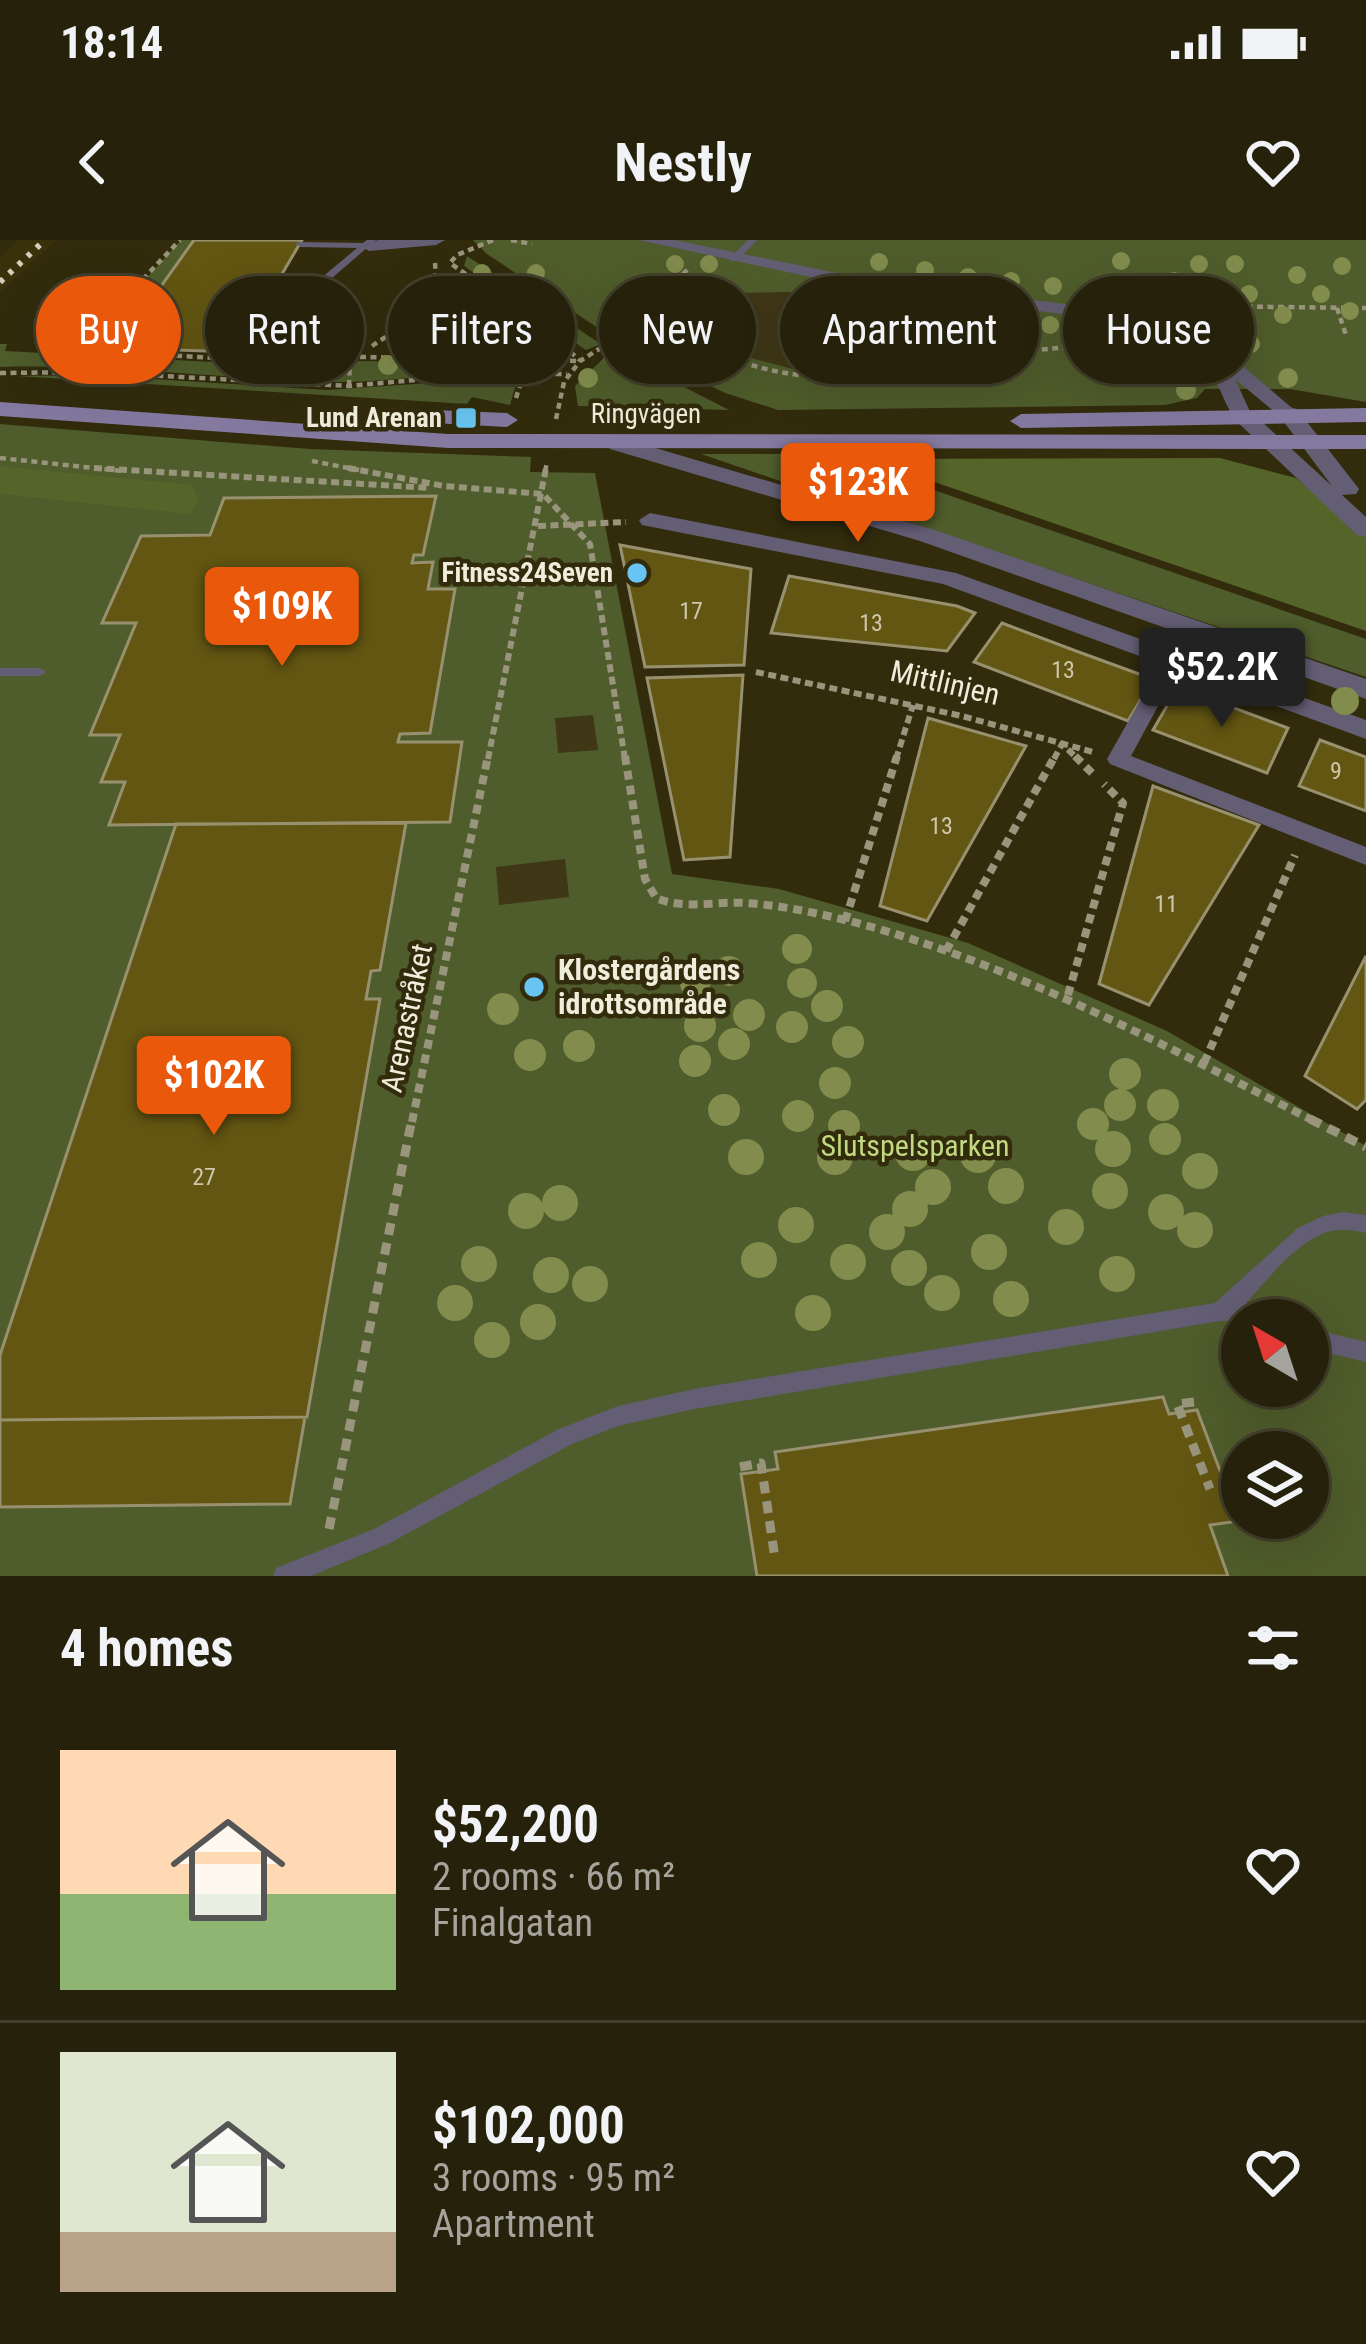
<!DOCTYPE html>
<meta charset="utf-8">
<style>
body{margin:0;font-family:"Roboto Condensed",sans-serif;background:#322e18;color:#f1f3f6;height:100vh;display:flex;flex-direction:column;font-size:45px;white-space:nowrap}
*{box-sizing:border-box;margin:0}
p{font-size:39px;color:#a4a39c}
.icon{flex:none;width:66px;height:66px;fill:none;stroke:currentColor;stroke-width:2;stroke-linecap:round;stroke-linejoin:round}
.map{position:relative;height:1336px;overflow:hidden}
.panel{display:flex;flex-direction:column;background:#26210a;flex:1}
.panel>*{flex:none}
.top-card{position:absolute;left:36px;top:36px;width:1296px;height:108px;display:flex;gap:24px}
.needle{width:78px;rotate:321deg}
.buttons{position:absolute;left:1221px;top:1059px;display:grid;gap:24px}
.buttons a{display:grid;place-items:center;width:108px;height:108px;border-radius:50%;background:#26210a;box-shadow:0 12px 48px #0002,0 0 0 3px #423e2b;font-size:60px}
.price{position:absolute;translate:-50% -102px;padding:0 27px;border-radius:12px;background:#ea580c;color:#fff;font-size:39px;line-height:78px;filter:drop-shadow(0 3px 6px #0008)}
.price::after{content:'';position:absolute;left:50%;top:72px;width:36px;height:27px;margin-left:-18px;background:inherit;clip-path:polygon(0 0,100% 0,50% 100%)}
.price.on{background:#222;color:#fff}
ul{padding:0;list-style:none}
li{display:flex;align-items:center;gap:36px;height:300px;padding:0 60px}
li+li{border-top:3px solid #423e2b}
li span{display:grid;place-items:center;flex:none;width:336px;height:240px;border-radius:0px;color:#555}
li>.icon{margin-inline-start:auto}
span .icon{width:144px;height:144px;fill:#fffc;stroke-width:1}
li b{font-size:51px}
h2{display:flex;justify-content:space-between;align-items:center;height:144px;padding:0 60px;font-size:51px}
.pill{padding:0 42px;border-radius:54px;background:#26210a;box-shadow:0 12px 48px #0002,0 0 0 3px #423e2b;font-size:42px;line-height:108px}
.pill.on{background:#ea580c;color:#fff}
.status{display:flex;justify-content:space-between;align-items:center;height:84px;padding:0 60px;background:#26210a;direction:ltr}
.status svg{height:33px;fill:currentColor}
header{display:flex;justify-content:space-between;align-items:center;height:156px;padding:0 60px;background:#26210a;font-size:54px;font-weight:700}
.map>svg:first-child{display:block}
.built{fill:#393109}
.green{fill:#4f5c2b;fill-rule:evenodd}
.forest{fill:#556429}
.sand{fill:#3f3716}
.building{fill:#635612;stroke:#989170;stroke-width:3}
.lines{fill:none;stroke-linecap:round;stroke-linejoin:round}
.path-far3{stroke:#99947c;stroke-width:4.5;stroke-dasharray:6 4.5;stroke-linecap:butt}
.path-far2{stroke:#99947c;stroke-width:6;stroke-dasharray:8 4.5;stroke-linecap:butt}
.path-far1{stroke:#99947c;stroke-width:8;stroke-dasharray:9 6;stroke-linecap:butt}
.path{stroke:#99947c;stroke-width:9;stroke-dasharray:12 8;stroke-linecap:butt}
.service{fill:#645e75;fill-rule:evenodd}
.pedestrian{fill:#645e75;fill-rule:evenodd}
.minor{fill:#645e75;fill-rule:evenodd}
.tertiary{fill:#645e75;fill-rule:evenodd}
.secondary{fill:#84799f;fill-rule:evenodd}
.rail{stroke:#d4cfbc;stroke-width:6;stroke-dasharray:4.5 8;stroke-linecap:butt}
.tree{fill:#818c4d}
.poi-dot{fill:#68c4f0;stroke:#322c0d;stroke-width:4.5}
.labels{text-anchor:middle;stroke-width:9;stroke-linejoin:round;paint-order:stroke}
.number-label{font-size:24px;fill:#cec7aa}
.far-street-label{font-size:27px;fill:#f1eddc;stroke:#322c0d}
.far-poi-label{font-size:27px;font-weight:bold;fill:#f1eddc;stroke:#322c0d;text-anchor:end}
.street-label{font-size:30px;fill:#f1eddc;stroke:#322c0d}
.poi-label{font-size:30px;font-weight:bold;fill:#f1eddc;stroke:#322c0d;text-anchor:start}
.park-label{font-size:30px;fill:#c1da82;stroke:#322c0d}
</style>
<div class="status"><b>18:14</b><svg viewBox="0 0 49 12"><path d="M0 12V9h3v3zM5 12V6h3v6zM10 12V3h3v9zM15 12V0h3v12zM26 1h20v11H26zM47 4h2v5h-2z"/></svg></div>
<header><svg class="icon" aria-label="back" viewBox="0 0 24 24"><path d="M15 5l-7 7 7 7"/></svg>Nestly<svg class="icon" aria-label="heart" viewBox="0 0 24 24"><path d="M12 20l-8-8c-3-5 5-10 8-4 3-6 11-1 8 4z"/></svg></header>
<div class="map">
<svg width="1366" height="1336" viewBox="0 0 1366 1336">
<rect width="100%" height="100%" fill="#322c0d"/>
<!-- built -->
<path class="built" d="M19,0H56L0,52V17Z"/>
<!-- green -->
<path class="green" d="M181,0H194L117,108L86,105Z
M473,0H1366V162L1290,149H1205L1197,158L1165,165L778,170L725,153L628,105L630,102L614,93L610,96L487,14Z
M467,16L601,104L586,110L464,26Z
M458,73L543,97L556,106L555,116L405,113Z
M0,104H7L5,111L345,129L358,121L521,123L520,130C457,129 396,143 334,142C223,139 112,124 0,127Z
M612,110L729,170L578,166L575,146Z
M90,135L327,150L518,137L510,165L472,157L467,164L17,136Z
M0,184L310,209L531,217L530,232L595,233L672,634L779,649L968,703L1167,791L1366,906V1336H0ZM1242,1080H1308V1146H1242ZM1242,1212H1308V1278H1242Z
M701,214H811L786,243Z
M838,217L1366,399V437L805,247L823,219Z"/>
<!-- forest -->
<path class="forest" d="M1220,218L1296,238L1366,296V391L894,228L884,219Z
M0,226L192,245L199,260L190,274L0,254Z"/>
<!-- sand -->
<path class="sand" d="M790,52L867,62L916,78L896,134L793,129L713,108L742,53Z
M593,475L598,510L558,513L555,478Z
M565,619L569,657L499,665L496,627Z"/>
<!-- building -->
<path class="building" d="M194,0H302L236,112L117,108Z
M436,256L423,315H414L412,323L433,322L428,349H455L430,493L400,494L398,502H462L450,582L109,585L125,542H101L120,495H90L136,383H102L141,296L210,295L224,258Z
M620,305L751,329L744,425L645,427Z
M789,336L957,366L975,373L947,411L771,393Z
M1002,383L1076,411L1153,439L1128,481L974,422Z
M743,435L730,617L684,620L647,438Z
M1178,447L1288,488L1267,533L1153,490Z
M928,478L1026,506L927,681L880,666Z
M1320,500L1366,517V571L1299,546Z
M1153,546L1259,585L1149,765L1099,744Z
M406,583L380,730L371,731L366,759H380L307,1177L0,1180V1115L176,584Z
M1366,716V860L1357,869L1305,836Z
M1163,1157L1169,1174L1197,1170L1239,1281L1210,1285L1228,1336H757L741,1234L778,1229L775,1212Z
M305,1177L290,1264L0,1267V1180Z"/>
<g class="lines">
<!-- path-far3 -->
<path class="path-far3" d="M493,0L457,15L450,23L553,95L579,120
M511,0L532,4
M680,37L694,49L681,75C711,137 837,144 899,135C926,131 952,121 980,117C1025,110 1071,107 1117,103
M1194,66L1366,68
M1337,68L1346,95
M55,102L49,109L274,121
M372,106C404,84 439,67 435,23
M78,108L180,0
M360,117L579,121
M241,119L259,89
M0,133L88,132L349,146L469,135L567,134
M349,146L350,121
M516,158L528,119
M556,179L564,142L580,121L615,99L688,29
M0,218L122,231
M312,221L364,231
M545,231L547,223"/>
<!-- path-far2 -->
<path class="path-far2" d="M94,228L430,248
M348,228L444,246L543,254L590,304L625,519
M538,286L626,282
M756,432L962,476L1093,512
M488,519L546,228
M896,519L913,465
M1054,519L1062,504L1078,519"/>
<!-- path-far1 -->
<path class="path-far1" d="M625,516L645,639L656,658C684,670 716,661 746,663C789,666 831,676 872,687C1029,732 1171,809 1316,882
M1075,516L1093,534
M845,681L897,516
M946,711L1055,516
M1068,755L1123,563L1104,544
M1204,823L1295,615
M412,882L488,516"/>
<!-- path -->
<path class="path" d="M1310,879L1366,907
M1194,1162L1177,1164L1210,1249
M740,1227L761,1223L775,1319
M329,1289L412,879"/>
<!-- service -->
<path class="service" d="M367,0H376L332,38L359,79L351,102L309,114L280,105L277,95L308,49L357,8L300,7L296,4L297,2L363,3ZM327,42L349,79L344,98L309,108L288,101L287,95L314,53Z
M748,0H757L737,21H731V17Z
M0,428H40L46,432L40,436H0Z
M1343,972L1366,975V993C1353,990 1340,988 1327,992C1294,1003 1269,1039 1246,1063L1275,1073L1277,1080L1220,1081L694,1169L618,1186L572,1204L388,1304L311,1336H273L276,1328L374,1289L559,1189L618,1166L694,1149L1215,1063L1298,988L1323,976Z
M1308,1088L1366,1102V1122L1308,1108Z"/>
<!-- pedestrian -->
<path class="pedestrian" d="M1173,413L1183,420L1131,516L1366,607V625L1110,524L1107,519L1163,420Z"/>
<!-- minor -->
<path class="minor" d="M378,0H445L436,5L369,11L360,6Z
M639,0H674L871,40L1170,77L1203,92L1299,174L1282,178L1235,139L1252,176L1235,180C1206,129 1218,113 1159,86L871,50Z
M650,273L956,333L1366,480V499L943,344L642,285L639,280Z"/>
<!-- tertiary -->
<path class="tertiary" d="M1289,167L1297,169L1359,249L1356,254L1342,255L1366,277V297L1357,295L1231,176L1242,169L1250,171L1332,246L1278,174Z
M618,197L938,291L1366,439V459L920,301L610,209L606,204Z"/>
<!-- secondary -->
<path class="secondary" d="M0,162L448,194L1366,195V209L448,208L0,176Z
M385,168L507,173L518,180L507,187L377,180V170Z
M1366,168V182L1021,188L1010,181L1021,174Z"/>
<!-- rail -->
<path class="rail" d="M0,42L45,0"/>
</g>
<!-- trees -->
<g class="tree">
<circle cx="1121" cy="21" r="9"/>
<circle cx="879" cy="22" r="9"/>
<circle cx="675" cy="24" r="9"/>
<circle cx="709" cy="24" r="9"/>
<circle cx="1199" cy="24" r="9"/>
<circle cx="1235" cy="24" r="9"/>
<circle cx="1342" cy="26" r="9"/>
<circle cx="925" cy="30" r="9"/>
<circle cx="482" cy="33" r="9"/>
<circle cx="536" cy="33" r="9"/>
<circle cx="1297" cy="35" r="9"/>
<circle cx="968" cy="37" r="9"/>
<circle cx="1011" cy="41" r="9"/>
<circle cx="1174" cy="41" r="9"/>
<circle cx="1053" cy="46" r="9"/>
<circle cx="650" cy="48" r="9"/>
<circle cx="1249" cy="54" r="9"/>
<circle cx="1321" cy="54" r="9"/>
<circle cx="1087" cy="55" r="9"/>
<circle cx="452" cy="56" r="9"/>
<circle cx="1126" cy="57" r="9"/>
<circle cx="1206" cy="61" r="9"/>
<circle cx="1157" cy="70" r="9"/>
<circle cx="1350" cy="71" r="9"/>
<circle cx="624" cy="72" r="9"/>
<circle cx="486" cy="74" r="9"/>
<circle cx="1283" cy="75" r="9"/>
<circle cx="1050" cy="85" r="9"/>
<circle cx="447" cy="87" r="9"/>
<circle cx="408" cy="90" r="9"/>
<circle cx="1251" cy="104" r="9"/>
<circle cx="513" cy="105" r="9"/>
<circle cx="549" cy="114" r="9"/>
<circle cx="612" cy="116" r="9"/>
<circle cx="1162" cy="119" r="9"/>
<circle cx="388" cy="125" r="10"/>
<circle cx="437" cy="126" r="10"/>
<circle cx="487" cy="126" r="10"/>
<circle cx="588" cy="138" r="10"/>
<circle cx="1288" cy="138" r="10"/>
<circle cx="1186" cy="150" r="10"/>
<circle cx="1188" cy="406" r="12"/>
<circle cx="1265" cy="432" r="12"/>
<circle cx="1345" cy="461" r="14"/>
<circle cx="797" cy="709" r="15"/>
<circle cx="729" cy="731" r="15"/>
<circle cx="695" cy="743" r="15"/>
<circle cx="802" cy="743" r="15"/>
<circle cx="827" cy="766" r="16"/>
<circle cx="503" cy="769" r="16"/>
<circle cx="749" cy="775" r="16"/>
<circle cx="700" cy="786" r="16"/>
<circle cx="792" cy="787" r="16"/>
<circle cx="848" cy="802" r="16"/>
<circle cx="734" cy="804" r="16"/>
<circle cx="579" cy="806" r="16"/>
<circle cx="530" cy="815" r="16"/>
<circle cx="695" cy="821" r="16"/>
<circle cx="1125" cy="834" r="16"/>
<circle cx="835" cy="843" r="16"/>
<circle cx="1120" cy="865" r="16"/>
<circle cx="1163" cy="865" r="16"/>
<circle cx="724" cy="870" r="16"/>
<circle cx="798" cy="876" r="16"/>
<circle cx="1093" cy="884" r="16"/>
<circle cx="844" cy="886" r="16"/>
<circle cx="1165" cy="899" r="16"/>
<circle cx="1113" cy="909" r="18"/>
<circle cx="913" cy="913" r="18"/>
<circle cx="978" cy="915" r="18"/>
<circle cx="746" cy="917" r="18"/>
<circle cx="835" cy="917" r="18"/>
<circle cx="1200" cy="931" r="18"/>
<circle cx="1006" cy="946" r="18"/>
<circle cx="933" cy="947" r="18"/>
<circle cx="1110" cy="951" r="18"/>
<circle cx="560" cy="963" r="18"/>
<circle cx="910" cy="969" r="18"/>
<circle cx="526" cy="971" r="18"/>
<circle cx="1166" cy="972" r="18"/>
<circle cx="796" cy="985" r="18"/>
<circle cx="1066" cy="987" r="18"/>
<circle cx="1195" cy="990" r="18"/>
<circle cx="887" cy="992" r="18"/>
<circle cx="989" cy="1012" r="18"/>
<circle cx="759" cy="1020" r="18"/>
<circle cx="848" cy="1022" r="18"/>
<circle cx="479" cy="1024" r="18"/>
<circle cx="909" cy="1028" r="18"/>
<circle cx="1117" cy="1034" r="18"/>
<circle cx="551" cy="1035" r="18"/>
<circle cx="590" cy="1044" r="18"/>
<circle cx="942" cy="1053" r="18"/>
<circle cx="1011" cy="1059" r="18"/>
<circle cx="455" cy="1063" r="18"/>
<circle cx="813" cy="1073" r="18"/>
<circle cx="538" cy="1082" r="18"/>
<circle cx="492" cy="1100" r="18"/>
</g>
<!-- markers -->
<g class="poi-dot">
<rect x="454" y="166" width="24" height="24" rx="6"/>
<circle cx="637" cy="333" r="12"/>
<circle cx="534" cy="747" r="12"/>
</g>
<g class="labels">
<!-- number labels -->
<g class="number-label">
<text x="691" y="379">17</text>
<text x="871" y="391">13</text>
<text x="1063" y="438">13</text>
<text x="1336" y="539">9</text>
<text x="941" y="594">13</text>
<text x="1166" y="672">11</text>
<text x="204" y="945">27</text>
</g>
<!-- far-street labels -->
<g class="far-street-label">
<text x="646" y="183">Ringvägen</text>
</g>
<!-- far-poi labels -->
<g class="far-poi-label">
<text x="442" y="187">Lund Arenan</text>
<text x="613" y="342">Fitness24Seven</text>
</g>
<!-- street labels -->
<g class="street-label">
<text transform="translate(945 443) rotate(13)" y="10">Mittlinjen</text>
<text transform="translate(407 778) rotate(-78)" y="10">Arenastråket</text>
</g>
<!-- poi labels -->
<g class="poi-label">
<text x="558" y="740">Klostergårdens<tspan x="558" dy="34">idrottsområde</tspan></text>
</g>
<!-- park labels -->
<g class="park-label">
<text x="915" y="916">Slutspelsparken</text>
</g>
</g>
</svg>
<div class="buttons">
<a><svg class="needle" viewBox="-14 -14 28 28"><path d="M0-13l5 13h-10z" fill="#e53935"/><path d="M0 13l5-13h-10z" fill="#a4a39c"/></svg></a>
<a><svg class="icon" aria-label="layers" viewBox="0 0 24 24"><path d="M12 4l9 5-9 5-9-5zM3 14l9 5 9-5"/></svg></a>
</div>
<b class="price" style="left:858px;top:305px">$123K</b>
<b class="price" style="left:282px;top:429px">$109K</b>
<b class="price on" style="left:1222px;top:490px">$52.2K</b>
<b class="price" style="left:214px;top:898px">$102K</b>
<div class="top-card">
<a class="pill on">Buy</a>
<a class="pill">Rent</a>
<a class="pill">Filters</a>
<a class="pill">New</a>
<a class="pill">Apartment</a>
<a class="pill">House</a>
</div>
</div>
<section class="panel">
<h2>4 homes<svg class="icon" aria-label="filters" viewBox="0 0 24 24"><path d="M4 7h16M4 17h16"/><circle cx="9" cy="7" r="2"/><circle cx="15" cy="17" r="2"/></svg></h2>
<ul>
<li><span style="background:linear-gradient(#ffd9b3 60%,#8fb573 0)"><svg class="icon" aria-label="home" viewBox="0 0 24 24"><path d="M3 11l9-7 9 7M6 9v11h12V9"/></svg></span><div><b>$52,200</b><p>2 rooms · 66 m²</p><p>Finalgatan</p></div><svg class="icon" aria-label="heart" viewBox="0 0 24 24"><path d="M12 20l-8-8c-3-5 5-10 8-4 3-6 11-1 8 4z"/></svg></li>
<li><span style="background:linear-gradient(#dfe7d0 75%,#b9a48a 0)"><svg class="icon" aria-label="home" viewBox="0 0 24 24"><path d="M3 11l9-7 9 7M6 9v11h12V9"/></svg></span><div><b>$102,000</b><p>3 rooms · 95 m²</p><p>Apartment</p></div><svg class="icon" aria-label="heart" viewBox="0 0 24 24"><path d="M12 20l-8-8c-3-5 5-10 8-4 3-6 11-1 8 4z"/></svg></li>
</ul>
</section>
